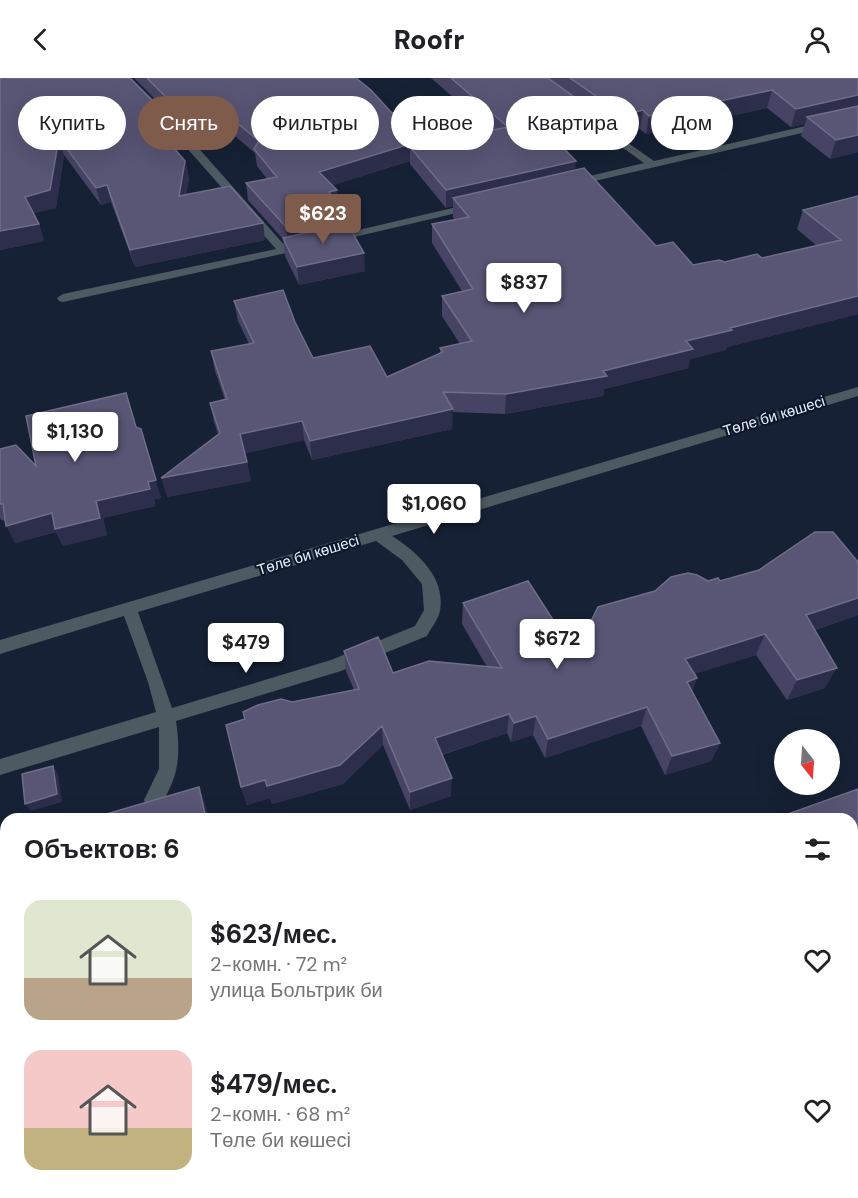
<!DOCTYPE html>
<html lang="ru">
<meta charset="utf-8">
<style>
body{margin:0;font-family:"DM Sans",sans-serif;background:#f2f2f2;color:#202124;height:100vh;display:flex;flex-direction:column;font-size:22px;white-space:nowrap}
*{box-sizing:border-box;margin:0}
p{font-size:20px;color:#757577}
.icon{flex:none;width:33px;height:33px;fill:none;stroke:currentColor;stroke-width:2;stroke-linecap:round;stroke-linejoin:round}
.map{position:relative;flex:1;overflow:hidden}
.side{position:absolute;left:0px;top:735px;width:858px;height:386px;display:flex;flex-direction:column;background:#fff;border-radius:18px 18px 0 0;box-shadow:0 6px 24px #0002}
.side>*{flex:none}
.guide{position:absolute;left:18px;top:18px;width:822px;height:54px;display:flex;gap:12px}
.needle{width:39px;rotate:163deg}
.fabs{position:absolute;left:774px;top:651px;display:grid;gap:12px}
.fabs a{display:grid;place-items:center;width:66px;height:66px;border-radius:50%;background:#fff;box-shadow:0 6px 24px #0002;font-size:30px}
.price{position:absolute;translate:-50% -51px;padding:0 14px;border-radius:6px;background:#fff;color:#222;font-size:20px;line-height:39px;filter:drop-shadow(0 2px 3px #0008)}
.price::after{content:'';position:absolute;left:50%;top:36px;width:18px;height:14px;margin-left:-9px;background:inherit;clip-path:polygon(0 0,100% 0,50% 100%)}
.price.on{background:#7e5b4b;color:#fff}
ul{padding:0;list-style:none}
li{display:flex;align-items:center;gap:18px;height:150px;padding:0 24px}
li span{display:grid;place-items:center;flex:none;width:168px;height:120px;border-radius:18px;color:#555}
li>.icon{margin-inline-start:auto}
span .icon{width:72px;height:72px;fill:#fffc;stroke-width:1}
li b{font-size:26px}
h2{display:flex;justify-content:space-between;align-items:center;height:72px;padding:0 24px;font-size:26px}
.tag{padding:0 21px;border-radius:27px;background:#fff;box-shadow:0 6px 24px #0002;font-size:21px;line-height:54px}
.tag.on{background:#7e5b4b;color:#fff}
header{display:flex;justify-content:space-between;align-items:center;height:78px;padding:0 24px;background:#fff;font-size:27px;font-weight:800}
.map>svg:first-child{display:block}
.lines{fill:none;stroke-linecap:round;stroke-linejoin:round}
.minor{fill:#4e5a61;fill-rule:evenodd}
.wall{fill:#474364}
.shaded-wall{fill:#2c2e4b}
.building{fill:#585575;stroke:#6f6e8a;stroke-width:1.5}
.labels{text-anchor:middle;stroke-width:4.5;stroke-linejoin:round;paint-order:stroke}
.street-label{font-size:15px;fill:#e7effd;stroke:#0d172b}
</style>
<header><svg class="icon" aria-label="back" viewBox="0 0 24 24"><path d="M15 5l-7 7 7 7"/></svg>Roofr<svg class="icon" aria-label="person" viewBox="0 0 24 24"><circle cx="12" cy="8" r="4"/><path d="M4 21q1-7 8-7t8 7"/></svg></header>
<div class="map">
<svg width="858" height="1120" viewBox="0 0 858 1120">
<rect width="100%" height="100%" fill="#162135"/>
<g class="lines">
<!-- minor -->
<path class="minor" d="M121,0H131L170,38L286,169L305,165L311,168L309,170L63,224L59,223L57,220L63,216L276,171L162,42Z
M858,36V42L573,108L568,105L569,103L644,85L584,42V38L588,37L654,83Z
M474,125L478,126V130L333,164L327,161L333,158Z
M858,309V318L392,458C417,474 446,499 440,533C438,542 431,550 427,558L341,593L176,643C181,678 179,698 160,728L153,730L146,728L144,722L159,691V649L0,697V681L156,634L148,604L124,538L0,576V562ZM376,463L402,482L422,506L424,532L415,548L331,582L172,630L138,534Z
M858,961V983L852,986V964Z
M532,1114H564L561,1120H529Z"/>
</g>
<!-- wall -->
<path class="wall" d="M0,0L170,55L163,57L185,83L189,100L186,117L263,145L265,162L135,189L111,124L101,127L64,77L56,130L33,135L39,146L44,163L0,172Z
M134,0H356L390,33L423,62V66L491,52L431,0H858V74L830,81L801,58L805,46L791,49L767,30L646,56L640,51L620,55L606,45L604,59L562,68L575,92L656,168L693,187L762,180L817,168L797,151L803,132L858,118V236L727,269L726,272L690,281L688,290L604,311L603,318L505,336L452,334V351L312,382L304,362L245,375L251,403L167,419L218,356L214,344L210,325L225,322L215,293L211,273L249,266L238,243L234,223L295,244L313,280L387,299L440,275V270L460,266L442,238V218L462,213L432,165V146L455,142L453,139V128L446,130L410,86V83L333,107L339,129H338L342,136V146L365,193L299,207L285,178L283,161L248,122L246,105L267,101L257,88L255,75L217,43L185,51Z
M136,349L161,420L154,421L155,428L103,440L107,457L63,468L56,454L15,465L6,443L1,442L0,439V371L36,388Z
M858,484V537L815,552L825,610L787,622L756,577L694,596L697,600L692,614L720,665L711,683L665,697L641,648L545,680L533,657L511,664L507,655L442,677L451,718L410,732L383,667L343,706L272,726L270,720L247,727L241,709L292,624L354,612L346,593L344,573L393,595L487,589L462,546L463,525L575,576L708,503H720Z"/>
<!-- shaded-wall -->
<path class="shaded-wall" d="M772,12L767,30L646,56L649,38Z
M858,17V32L807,39L805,46L791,49L796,31Z
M214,26L217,43L185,51L182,35Z
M643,32L640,51L620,55L623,37Z
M167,38L170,55L154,59L150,42Z
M606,42L604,59L547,72L549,55Z
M858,57V74L830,81L836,62Z
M59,60L64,77L56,130L31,136L25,119Z
M423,62V79L410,69V83L321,111L319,94Z
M185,83L189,100L183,136L179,118Z
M576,83L574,100L453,120V128L446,130V112Z
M107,107L111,124L101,127L96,110Z
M337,112L339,129L330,131L329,114Z
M342,136L343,154L288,166L286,149Z
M263,145L265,162L135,189L130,172Z
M39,146L44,163L0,172V153Z
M364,175L365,193L299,207L297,189Z
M858,218V236L727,269L726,272L690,281L688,290L604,311L603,318L505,336L506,316L603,293L686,263L730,250Z
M453,331L452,351L312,382L310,363Z
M302,343L304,362L244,376L240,356Z
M141,351L161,420L154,421L155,428L103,440L107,457L63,468L56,454L15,465L6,448L96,423L148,404Z
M247,384L251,403L167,419L161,400Z
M858,520V537L796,558L806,537Z
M765,556L756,577L678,601L685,581Z
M837,590L825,610L787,622L797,602Z
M697,600L690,620L687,604Z
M647,629L641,648L545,680L548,661Z
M509,636L507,655L434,679L435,660Z
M536,638L533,657L511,664L514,645Z
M382,648L383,667L343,706L272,726L270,720L247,727L241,709L265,702Z
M720,665L711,683L665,697L672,678Z
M53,688L58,696L62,724L31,733L25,726Z
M452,700L451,718L410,732V714Z
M199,709L206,728L209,741H206Z
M0,760L6,768V826L0,827Z
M858,822V833L852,836V824Z
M6,1039V1055L0,1057V1041Z
M188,1114L218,1115L204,1120H174Z"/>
<!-- building -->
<path class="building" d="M0,0H130L167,38L150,42L185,83L179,118L230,108L263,145L130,172L107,107L96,110L59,60L50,112L25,119L39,146L0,153Z
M147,0H356L371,12L390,33L423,62L319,94L337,112L329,114L342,136L286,149L246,105L277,99L254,71L259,63L214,26L182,35Z
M451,0H548L606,42L549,55L576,83L446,112L410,69L508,49Z
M570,0H858V17L796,31L772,12L649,38L643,32L623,37Z
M858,28V57L836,62L807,39Z
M584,90L656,168L673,164L693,187L719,182L725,184L757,176L762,180L841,162L803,132L858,118V218L730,250L732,252L686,263L693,271L603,293L607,298L506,316L443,314L453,331L310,363L302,343L240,356L247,384L161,400L220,355L210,325L227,321L211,273L254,265L234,223L283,212L295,244L313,280L370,268L387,299L443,274L440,270L472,263L442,218L473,211L432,146L469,139L453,120Z
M347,145L364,175L297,189L283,160Z
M126,315L136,349L141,351L156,402L148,404L150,411L96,423L100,440L55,451L52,435L6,448L3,426H0V371L16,367L36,388L26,338Z
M815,454H833L858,484V520L806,537L837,590L797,602L765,556L685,581L697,600L687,604L720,665L672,678L647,629L548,661L536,638L514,645L509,636L435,660L452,700L410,714L382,648L340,687L267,708L265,702L241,709L226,647L245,641L243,634L258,627L281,621L292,624L359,611L344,573L378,559L393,595L429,583L502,590L463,525L528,503L575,576L598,529L655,513L671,499L688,495L697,497L708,503L718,500L720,503L759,492Z
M53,688L57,716L25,726L22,696Z
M199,709L206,741H92L93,740Z
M858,711V822L852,824V741H774Z
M0,761L3,765L4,792L0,793Z
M6,987V1039L0,1041V989Z
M43,1114H188L174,1120H27Z"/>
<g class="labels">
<!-- street labels -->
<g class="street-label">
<text transform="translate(774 338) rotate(-17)" y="5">Төле би көшесі</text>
<text transform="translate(308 477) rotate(-17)" y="5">Төле би көшесі</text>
</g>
</g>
</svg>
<div class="fabs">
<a><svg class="needle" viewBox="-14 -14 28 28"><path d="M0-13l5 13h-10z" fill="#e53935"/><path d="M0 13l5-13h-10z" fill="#757577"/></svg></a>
</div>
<b class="price on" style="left:323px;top:167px">$623</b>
<b class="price" style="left:524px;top:236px">$837</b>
<b class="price" style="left:75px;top:385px">$1,130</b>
<b class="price" style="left:434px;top:457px">$1,060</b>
<b class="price" style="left:557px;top:592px">$672</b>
<b class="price" style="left:246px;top:596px">$479</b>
<div class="guide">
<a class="tag">Купить</a>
<a class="tag on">Снять</a>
<a class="tag">Фильтры</a>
<a class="tag">Новое</a>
<a class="tag">Квартира</a>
<a class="tag">Дом</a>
</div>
<section class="side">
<h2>Объектов: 6<svg class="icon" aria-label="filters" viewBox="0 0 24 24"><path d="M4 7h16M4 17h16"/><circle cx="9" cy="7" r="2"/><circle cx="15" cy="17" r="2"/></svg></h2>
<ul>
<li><span style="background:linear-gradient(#dfe7d0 65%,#b9a48a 0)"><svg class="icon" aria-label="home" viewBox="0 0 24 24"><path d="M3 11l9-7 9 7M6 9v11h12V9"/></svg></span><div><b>$623/мес.</b><p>2-комн. · 72 m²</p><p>улица Больтрик би</p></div><svg class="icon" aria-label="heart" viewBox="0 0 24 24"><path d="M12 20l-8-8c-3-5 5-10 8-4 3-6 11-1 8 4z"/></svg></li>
<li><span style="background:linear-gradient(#f6c9c9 65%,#c2b280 0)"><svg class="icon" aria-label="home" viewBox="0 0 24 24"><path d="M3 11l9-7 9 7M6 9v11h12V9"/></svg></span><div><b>$479/мес.</b><p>2-комн. · 68 m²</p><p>Төле би көшесі</p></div><svg class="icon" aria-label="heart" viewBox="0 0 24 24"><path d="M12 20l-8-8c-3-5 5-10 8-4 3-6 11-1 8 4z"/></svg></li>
</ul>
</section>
</div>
